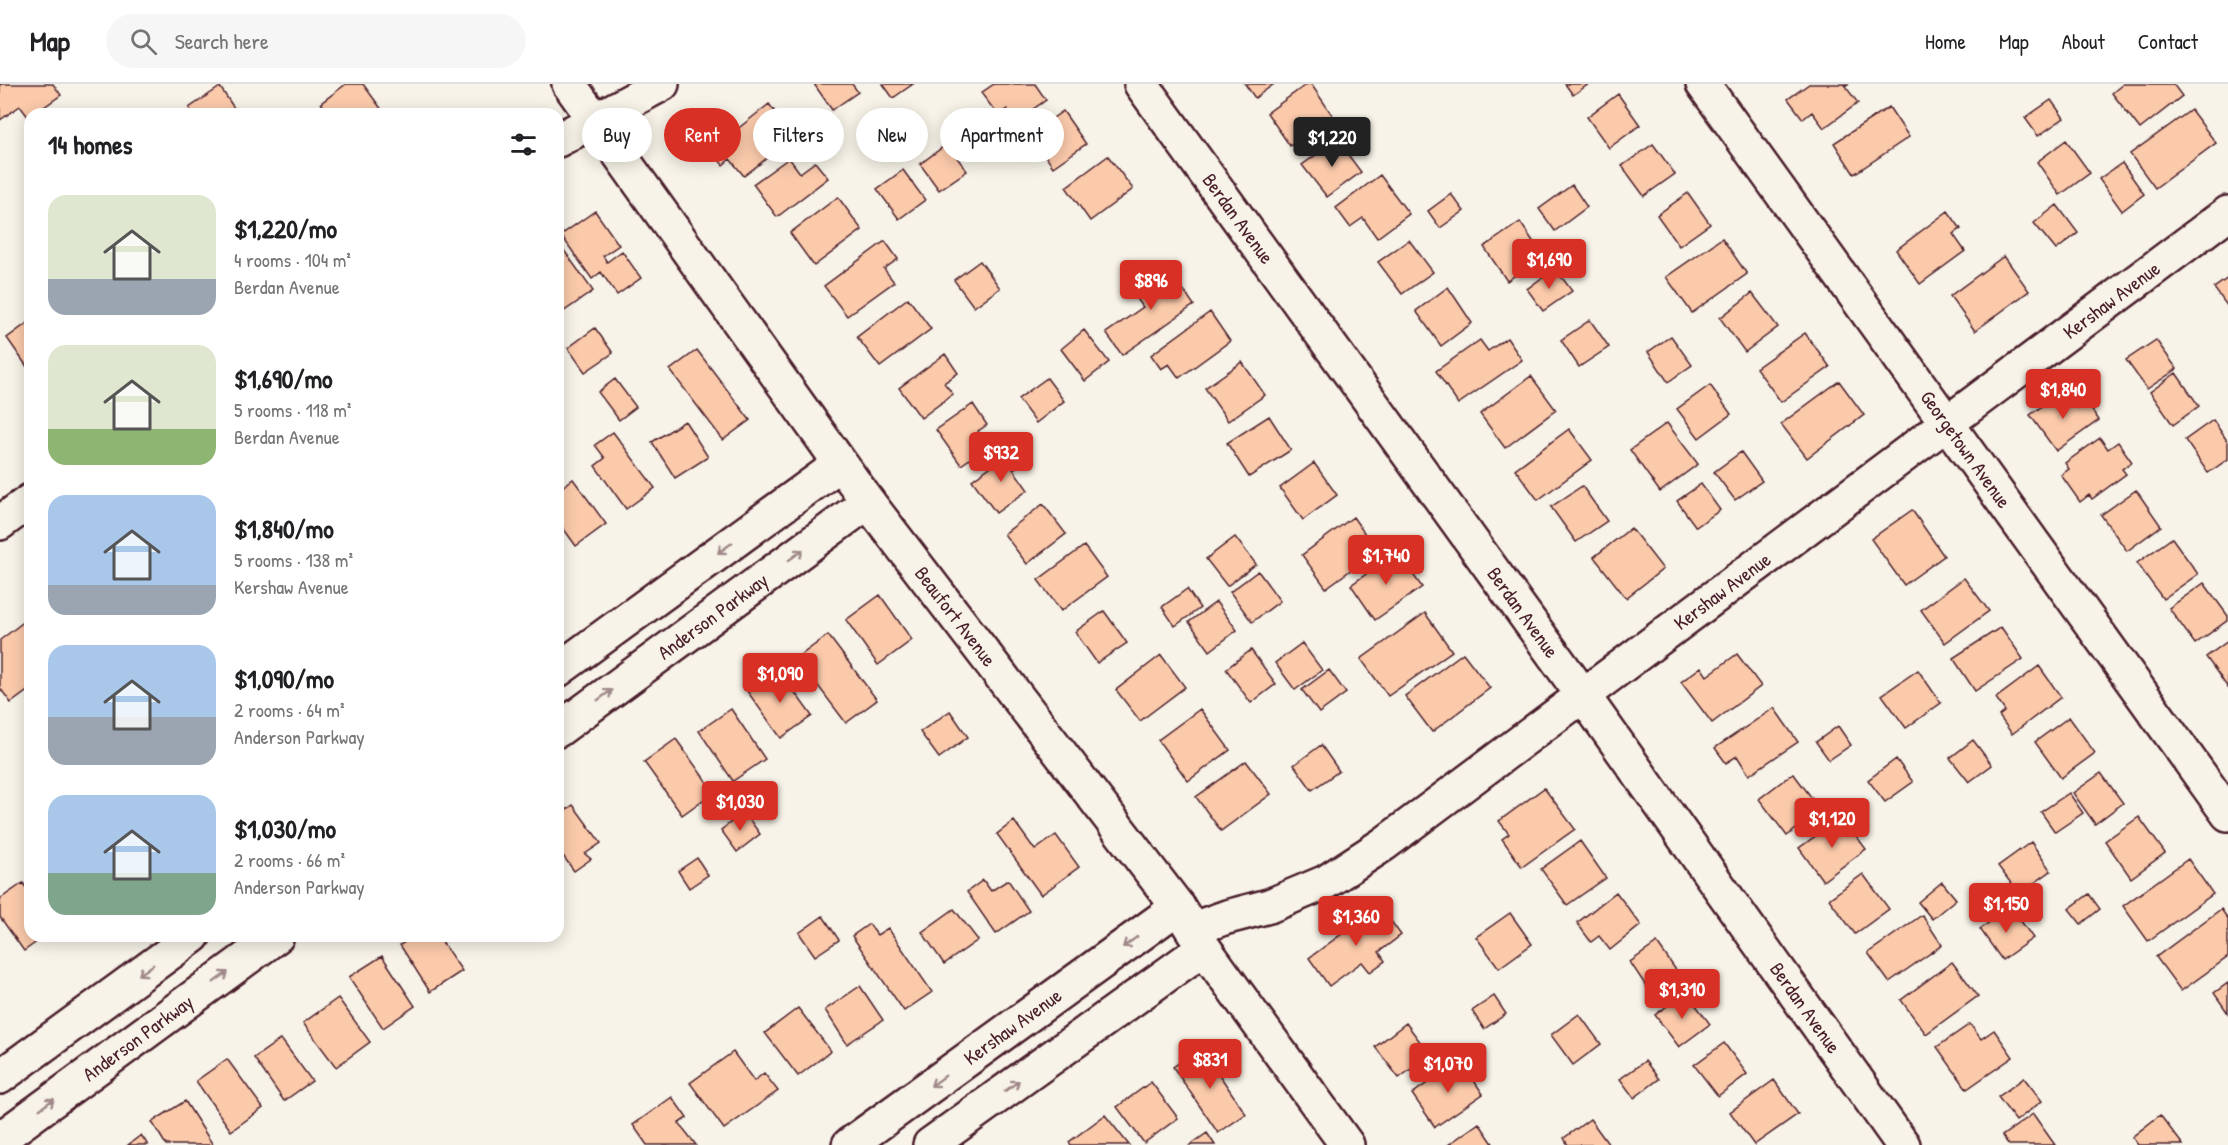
<!DOCTYPE html>
<meta charset="utf-8">
<style>
body{margin:0;font-family:"Patrick Hand",sans-serif;background:#f6f6f6;color:#202124;height:100vh;display:flex;flex-direction:column;font-size:22px;white-space:nowrap}
*{box-sizing:border-box;margin:0}
p{font-size:20px;color:#757577}
.icon{flex:none;width:33px;height:33px;fill:none;stroke:currentColor;stroke-width:2;stroke-linecap:round;stroke-linejoin:round}
.map{position:relative;flex:1;overflow:hidden}
.panel{position:absolute;left:24px;top:24px;width:540px;height:834px;display:flex;flex-direction:column;background:#fff;border-radius:18px;box-shadow:0 3px 15px #0003}
.panel>*{flex:none}
.banner{position:absolute;left:582px;top:24px;width:570px;height:54px;display:flex;gap:12px}
.price{position:absolute;translate:-50% -51px;padding:0 14px;border-radius:6px;background:#d93025;color:#fff;font-size:20px;line-height:39px;filter:drop-shadow(0 2px 3px #0008)}
.price::after{content:'';position:absolute;left:50%;top:36px;width:18px;height:14px;margin-left:-9px;background:inherit;clip-path:polygon(0 0,100% 0,50% 100%)}
.price.active{background:#222;color:#fff}
ul{padding:0;list-style:none}
li{display:flex;align-items:center;gap:18px;height:150px;padding:0 24px}
li span{display:grid;place-items:center;flex:none;width:168px;height:120px;border-radius:18px;color:#555}
li>.icon{margin-inline-start:auto}
span .icon{width:72px;height:72px;fill:#fffc;stroke-width:1}
li b{font-size:26px}
h2{display:flex;justify-content:space-between;align-items:center;height:72px;padding:0 24px;font-size:26px}
.tag{padding:0 21px;border-radius:27px;background:#fff;box-shadow:0 3px 15px #0003;font-size:21px;line-height:54px}
.tag.active{background:#d93025;color:#fff}
header{display:flex;align-items:center;gap:36px;box-sizing:border-box;height:84px;padding:0 30px;background:#fff;border-bottom:2px solid #e0e0e0}
header strong{font-size:28px}
nav{display:flex;gap:33px;margin-inline-start:auto;font-size:21px}
.search{width:420px;height:54px;background:#f6f6f6;display:flex;align-items:center;gap:15px;box-sizing:border-box;padding:0 21px;border-radius:33px;color:#757577;font-size:22px}
.map>svg:first-child{display:block}
.building{fill:#fbcaab;stroke:#4a1f2b;stroke-width:1.5}
.lines{fill:none;stroke-linecap:round;stroke-linejoin:round}
.minor-casing{stroke:#4a1f2b;stroke-width:38}
.minor{stroke:#f7f3e8;stroke-width:33}
.oneway{stroke:#a0898a}
.labels{text-anchor:middle;stroke-width:4.5;stroke-linejoin:round;paint-order:stroke}
.street-label{font-size:20px;fill:#4a1f2b;stroke:#f7f3e8}
</style>
<header>
<strong>Map</strong>
<div class="search"><svg class="icon" aria-label="search" viewBox="0 0 24 24"><circle cx="10" cy="10" r="6"/><path d="M15 15l6 6"/></svg>Search here</div>
<nav><a>Home</a><a>Map</a><a>About</a><a>Contact</a></nav>
</header>
<div class="map">
<svg width="2228" height="1061" viewBox="0 0 2228 1061">
<rect width="100%" height="100%" fill="#f7f3e8"/>
<filter id="ink" filterUnits="userSpaceOnUse"><feTurbulence type="fractalNoise" baseFrequency=".0167" numOctaves="2"/><feDisplacementMap in="SourceGraphic" scale="12" xChannelSelector="R" yChannelSelector="G"/><feConvolveMatrix kernelMatrix="1 2 1 2 8 2 1 2 1" color-interpolation-filters="sRGB"/></filter>
<g filter="url(#ink)">
<!-- building -->
<path class="building" d="M0,0H53L61,11L34,30H30L29,34L20,22L0,36Z
M346,0H363L385,30H329L321,19Z
M814,0H852L858,8L832,26Z
M883,0H913L893,14Z
M994,0H1035L1046,16L1016,37L1007,25L998,31L981,9Z
M1245,0H1274L1255,14Z
M1307,0H1311L1333,32L1290,62L1267,29Z
M1565,0H1589L1573,11Z
M1809,0H1848L1845,2L1858,19L1824,44L1812,28L1803,35L1788,15Z
M2123,0H2173L2182,12L2140,45L2112,9Z
M220,3L238,30H193L189,24Z
M1618,10L1640,41L1609,64L1587,33Z
M2051,16L2064,34L2038,52L2025,34Z
M769,20L794,53L744,92L730,75L723,81L711,66Z
M1889,23L1909,53L1854,90L1834,59Z
M2191,26L2216,59L2155,104L2130,70Z
M1063,27L1086,60L1053,83L1030,50Z
M1337,56L1361,88L1327,113L1302,81Z
M2066,56L2090,89L2060,111L2037,78Z
M947,60L967,87L939,106L920,80Z
M1653,60L1675,90L1644,112L1622,82Z
M1108,72L1133,105L1090,137L1066,103Z
M789,74L800,89L815,78L828,94L777,133L753,100Z
M2122,79L2144,110L2122,127L2099,95Z
M903,86L925,116L899,135L877,105Z
M1380,91L1409,130L1377,154L1363,134L1350,143L1336,124Z
M1572,101L1587,123L1555,147L1539,125Z
M1688,109L1710,140L1679,162L1657,131Z
M1451,110L1464,127L1440,144L1428,127Z
M838,113L862,146L814,182L790,149Z
M2057,121L2078,149L2056,166L2034,139Z
M595,127L619,161L603,172L607,178L622,167L641,194L617,211L601,188L592,195L561,151Z
M1948,127L1961,145L1953,150L1965,167L1920,200L1896,166Z
M1520,138L1543,172L1507,197L1484,163Z
M1722,154L1747,190L1692,229L1666,193Z
M1409,156L1433,188L1402,210L1378,178Z
M885,157L898,175L884,185L894,198L847,232L824,202Z
M558,158L593,207L560,230L558,228Z
M2004,172L2029,207L1975,247L1950,212Z
M980,177L1000,204L974,223L954,196Z
M1168,184L1194,221L1122,271L1106,249L1143,223L1133,209Z
M1555,184L1572,207L1543,227L1527,205Z
M2228,194V223L2214,204Z
M1448,203L1472,239L1441,262L1416,227Z
M1752,209L1778,243L1745,268L1720,234Z
M908,214L931,245L880,283L857,253Z
M1210,228L1230,257L1179,294L1169,280L1161,285L1151,271Z
M1590,236L1609,263L1579,283L1561,256Z
M30,237V287L7,254Z
M595,244L613,269L585,288L568,264Z
M1084,246L1109,278L1085,297L1061,265Z
M1805,249L1830,283L1781,318L1756,284Z
M1671,252L1692,281L1668,298L1648,268Z
M1507,254L1522,276L1458,320L1436,287L1480,256L1488,267Z
M2156,256L2177,285L2147,305L2126,276Z
M697,266L750,336L723,356L670,286Z
M945,270L958,289L944,299L953,310L921,334L899,304Z
M1242,278L1265,311L1228,337L1205,304Z
M2176,289L2199,322L2173,341L2150,308Z
M1531,292L1556,326L1505,364L1480,330Z
M1047,294L1064,317L1036,339L1018,315Z
M615,295L636,323L619,336L598,308Z
M1839,297L1864,331L1807,374L1781,340Z
M1710,301L1731,330L1699,354L1677,325Z
M2065,306L2078,324L2086,318L2099,336L2056,367L2030,331Z
M973,320L987,341L978,347L988,362L961,381L936,346Z
M1269,332L1291,366L1249,393L1227,359Z
M2213,336L2228,358V375L2208,389L2185,356Z
M685,337L708,373L675,394L652,358Z
M1667,339L1698,380L1660,408L1630,366Z
M1569,345L1592,376L1538,416L1515,385Z
M613,348L655,404L626,425L595,382L605,374L595,361Z
M2100,354L2108,365L2118,358L2132,378L2122,385L2126,390L2092,415L2089,411L2080,418L2061,391L2069,385L2065,379Z
M1011,368L1021,380L1013,385L1028,406L996,429L972,396Z
M1741,368L1762,397L1735,416L1714,388Z
M1314,379L1337,411L1303,436L1280,404Z
M573,395L606,440L576,462L558,437V406Z
M1701,400L1720,426L1696,443L1677,417Z
M1582,402L1607,437L1576,458L1551,423Z
M2136,406L2161,442L2127,467L2101,431Z
M1043,420L1066,450L1027,480L1004,450Z
M1912,426L1944,472L1904,501L1871,455Z
M1353,433L1377,467L1326,504L1302,471Z
M1631,444L1663,485L1626,514L1594,473Z
M1235,453L1256,480L1227,502L1206,475Z
M2172,454L2198,490L2163,515L2137,479Z
M1084,462L1107,493L1061,527L1038,496Z
M1397,468L1422,503L1375,536L1351,501Z
M1258,487L1280,517L1252,538L1230,508Z
M1964,494L1989,527L1945,559L1921,526Z
M2204,499L2228,532V536L2195,560L2169,524Z
M1187,505L1200,524L1175,542L1162,523Z
M880,511L912,556L878,581L846,536Z
M1216,518L1237,546L1210,567L1189,538Z
M1104,527L1127,559L1097,579L1075,548Z
M1425,529L1452,567L1388,612L1361,575Z
M30,533V605L11,619L0,604V556Z
M2001,543L2023,575L1975,607L1953,574Z
M828,551L877,616L846,639L797,574Z
M2228,557V604L2206,573Z
M1302,559L1322,586L1295,606L1275,579Z
M1251,566L1276,600L1251,619L1226,585Z
M1463,569L1490,604L1432,648L1405,612Z
M1737,570L1761,602L1712,639L1681,598L1701,583L1707,592Z
M1161,571L1185,603L1140,637L1116,606Z
M2039,582L2061,613L2012,650L1999,632L2005,627L1996,614Z
M778,585L812,632L781,654L747,607Z
M1329,586L1346,609L1319,629L1302,606Z
M1918,586L1941,619L1906,644L1882,611Z
M1774,624L1798,658L1749,691L1737,672L1726,679L1715,664Z
M731,625L765,675L733,697L699,647Z
M1200,625L1230,666L1188,697L1158,656Z
M950,627L968,653L939,674L920,648Z
M2069,633L2095,669L2061,694L2035,658Z
M1838,642L1851,661L1829,676L1816,658Z
M676,655L714,708L682,731L644,678Z
M1973,656L1992,681L1969,698L1950,674Z
M1321,661L1339,687L1312,706L1294,681Z
M1896,675L1913,698L1885,718L1868,696Z
M1246,677L1271,710L1221,747L1196,713Z
M1793,689L1821,726L1787,752L1759,715Z
M2101,689L2123,719L2095,740L2073,709Z
M1544,704L1575,745L1522,783L1502,755L1509,750L1499,737Z
M2069,709L2083,729L2055,748L2041,728Z
M573,721L601,759L585,770L591,775L574,787L558,765V732Z
M744,728L760,750L737,768L721,746Z
M1842,733L1866,765L1823,797L1799,764Z
M2139,733L2165,769L2131,794L2105,757Z
M1014,737L1035,766L1056,751L1079,783L1041,811L997,750Z
M1580,757L1606,794L1567,821L1541,785Z
M2031,758L2051,787L2019,810L1998,782Z
M697,774L708,791L689,804L678,787Z
M2188,775L2213,810L2148,857L2123,822Z
M1863,790L1889,825L1855,850L1829,815Z
M983,796L991,807L1008,796L1029,827L996,850L967,808Z
M1942,798L1956,815L1932,835L1918,818Z
M23,799L30,810V852H45L24,867L0,833V815Z
M1616,808L1641,841L1610,866L1599,852L1591,858L1577,839Z
M2089,810L2100,825L2081,840L2069,825Z
M1380,822L1401,851L1379,868L1385,877L1370,888L1362,878L1329,902L1309,874Z
M2011,823L2033,854L2002,876L1980,845Z
M954,825L978,856L944,880L922,848Z
M2221,825L2228,835V873L2181,907L2156,873Z
M1510,829L1532,860L1499,884L1476,853Z
M1922,831L1942,861L1889,898L1868,869Z
M823,832L839,856L815,872L799,849Z
M869,840L877,851L888,844L932,908L904,927L852,852Z
M414,852H438L462,887L430,908L400,861Z
M1657,859L1678,889L1650,908L1630,878Z
M382,872L415,922L383,944L349,893Z
M1952,878L1978,912L1926,950L1901,916Z
M2228,899V929L2214,909Z
M860,902L883,936L847,960L825,926Z
M1686,908L1710,940L1679,963L1655,931Z
M1494,912L1506,930L1484,945L1472,927Z
M338,914L370,958L336,983L303,939Z
M798,924L831,967L798,992L765,949Z
M1579,930L1601,960L1573,981L1551,951Z
M1406,939L1430,971L1399,994L1375,963Z
M1970,940L1981,955L1994,946L2013,973L1967,1005L1937,963Z
M281,955L312,997L284,1017L254,974Z
M1724,959L1747,990L1718,1012L1694,981Z
M1201,964L1246,1030L1218,1049L1173,983Z
M733,968L754,997L764,989L778,1007L724,1045L690,999Z
M227,975L263,1024L231,1047L196,997Z
M1460,976L1483,1010L1435,1043L1412,1010Z
M1645,977L1659,995L1634,1014L1620,995Z
M2024,994L2042,1017L2016,1037L1998,1013Z
M1774,996L1798,1030L1754,1061L1730,1028Z
M1151,998L1178,1034L1144,1059L1117,1023Z
M672,1013L687,1034L679,1039L696,1061H647L633,1041Z
M185,1017L213,1061H166L152,1038Z
M2033,1030L2055,1061H2009L2002,1052Z
M1105,1031L1129,1061H1071L1069,1058Z
M2160,1031L2183,1061H2138L2132,1053Z
M1590,1035L1609,1061H1568L1564,1054Z
M1479,1039L1494,1061H1448Z
M1207,1049L1215,1061H1190Z
M141,1051L148,1061H128Z"/>
<g class="lines">
<defs>
<g id="minor">
<path id="s1" d="M569,0L868,418L1178,823L1204,864L1347,1061"/>
<path id="s2" d="M1141,0L1582,610L1903,1061"/>
<path id="s3" d="M1703,0L2228,730"/>
<path d="M558,56L662,0"/>
<path d="M0,439L30,417"/>
<path d="M558,586L840,380"/>
<path id="s4" d="M558,646L868,418"/>
<path id="s5" d="M1193,845L1227,833L1269,822L1326,798L1384,760L2228,129"/>
<path d="M0,993L193,852"/>
<path id="s6" d="M0,1055L277,852"/>
<path id="s7" d="M849,1061L1178,823"/>
<path d="M930,1061L1204,864"/>
</g>
</defs>
<!-- minor casing -->
<use href="#minor" class="minor-casing"/>
<!-- minor -->
<use href="#minor" class="minor"/>
</g>
<!-- one-way arrows -->
<defs><path id="oneway-shaft" d="M-6 0H5M1.5-3L5.5 0L1.5 3" fill="none" stroke-width="1.6" stroke-linecap="round" stroke-linejoin="round" transform="scale(1.5)"/></defs>
<g class="oneway">
<use href="#oneway-shaft" transform="translate(725 464) rotate(144)"/>
<use href="#oneway-shaft" transform="translate(796 471) rotate(-36)"/>
<use href="#oneway-shaft" transform="translate(605 611) rotate(-36)"/>
<use href="#oneway-shaft" transform="translate(1130 858) rotate(144)"/>
<use href="#oneway-shaft" transform="translate(146 886) rotate(144)"/>
<use href="#oneway-shaft" transform="translate(221 893) rotate(-36)"/>
<use href="#oneway-shaft" transform="translate(938 997) rotate(144)"/>
<use href="#oneway-shaft" transform="translate(1012 1002) rotate(-36)"/>
<use href="#oneway-shaft" transform="translate(47 1020) rotate(-36)"/>
</g>
</g>
<g class="labels">
<!-- street labels -->
<g class="street-label">
<text dy="7" stroke="none"><textPath href="#s2" startOffset="166">Berdan Avenue</textPath></text>
<text dy="7" stroke="none"><textPath href="#s5" startOffset="1119">Kershaw Avenue</textPath></text>
<text dy="7" stroke="none"><textPath href="#s3" startOffset="450">Georgetown Avenue</textPath></text>
<text dy="7" stroke="none"><textPath href="#s5" startOffset="633">Kershaw Avenue</textPath></text>
<text dy="7" stroke="none"><textPath href="#s2" startOffset="652">Berdan Avenue</textPath></text>
<text dy="7" stroke="none"><textPath href="#s4" startOffset="192">Anderson Parkway</textPath></text>
<text dy="7" stroke="none"><textPath href="#s1" startOffset="658">Beaufort Avenue</textPath></text>
<text dy="7" stroke="none"><textPath href="#s2" startOffset="1138">Berdan Avenue</textPath></text>
<text dy="7" stroke="none"><textPath href="#s7" startOffset="202">Kershaw Avenue</textPath></text>
<text dy="7" stroke="none"><textPath href="#s6" startOffset="171">Anderson Parkway</textPath></text>
</g>
</g>
</svg>
<b class="price active" style="left:1332px;top:84px">$1,220</b>
<b class="price" style="left:1549px;top:206px">$1,690</b>
<b class="price" style="left:1151px;top:227px">$896</b>
<b class="price" style="left:2063px;top:336px">$1,840</b>
<b class="price" style="left:1001px;top:399px">$932</b>
<b class="price" style="left:1386px;top:502px">$1,740</b>
<b class="price" style="left:780px;top:620px">$1,090</b>
<b class="price" style="left:740px;top:748px">$1,030</b>
<b class="price" style="left:1832px;top:765px">$1,120</b>
<b class="price" style="left:2006px;top:850px">$1,150</b>
<b class="price" style="left:1356px;top:863px">$1,360</b>
<b class="price" style="left:1682px;top:936px">$1,310</b>
<b class="price" style="left:1210px;top:1006px">$831</b>
<b class="price" style="left:1448px;top:1010px">$1,070</b>
<div class="banner">
<a class="tag">Buy</a>
<a class="tag active">Rent</a>
<a class="tag">Filters</a>
<a class="tag">New</a>
<a class="tag">Apartment</a>
</div>
<section class="panel">
<h2>14 homes<svg class="icon" aria-label="filters" viewBox="0 0 24 24"><path d="M4 7h16M4 17h16"/><circle cx="9" cy="7" r="2"/><circle cx="15" cy="17" r="2"/></svg></h2>
<ul>
<li><span style="background:linear-gradient(#dfe7d0 70%,#9aa5b1 0)"><svg class="icon" aria-label="home" viewBox="0 0 24 24"><path d="M3 11l9-7 9 7M6 9v11h12V9"/></svg></span><div><b>$1,220/mo</b><p>4 rooms · 104 m²</p><p>Berdan Avenue</p></div></li>
<li><span style="background:linear-gradient(#dfe7d0 70%,#8fb573 0)"><svg class="icon" aria-label="home" viewBox="0 0 24 24"><path d="M3 11l9-7 9 7M6 9v11h12V9"/></svg></span><div><b>$1,690/mo</b><p>5 rooms · 118 m²</p><p>Berdan Avenue</p></div></li>
<li><span style="background:linear-gradient(#a9c7e8 75%,#9aa5b1 0)"><svg class="icon" aria-label="home" viewBox="0 0 24 24"><path d="M3 11l9-7 9 7M6 9v11h12V9"/></svg></span><div><b>$1,840/mo</b><p>5 rooms · 138 m²</p><p>Kershaw Avenue</p></div></li>
<li><span style="background:linear-gradient(#a9c7e8 60%,#9aa5b1 0)"><svg class="icon" aria-label="home" viewBox="0 0 24 24"><path d="M3 11l9-7 9 7M6 9v11h12V9"/></svg></span><div><b>$1,090/mo</b><p>2 rooms · 64 m²</p><p>Anderson Parkway</p></div></li>
<li><span style="background:linear-gradient(#a9c7e8 65%,#7fa58c 0)"><svg class="icon" aria-label="home" viewBox="0 0 24 24"><path d="M3 11l9-7 9 7M6 9v11h12V9"/></svg></span><div><b>$1,030/mo</b><p>2 rooms · 66 m²</p><p>Anderson Parkway</p></div></li>
</ul>
</section>
</div>
